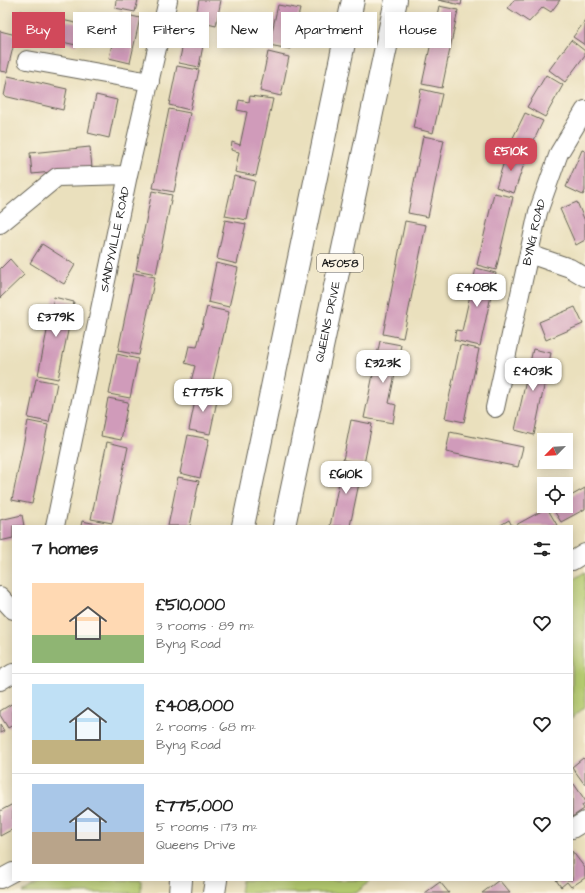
<!DOCTYPE html>
<meta charset="utf-8">
<style>
body{margin:0;font-family:"Architects Daughter",sans-serif;background:#f6f6f6;color:#222;height:100vh;display:flex;flex-direction:column;font-size:15px;white-space:nowrap}
*{box-sizing:border-box;margin:0}
p{font-size:13px;color:#767676}
.icon{flex:none;width:22px;height:22px;fill:none;stroke:currentColor;stroke-width:2;stroke-linecap:round;stroke-linejoin:round}
.map{position:relative;flex:1;overflow:hidden}
.panel{position:absolute;left:12px;top:525px;width:561px;height:356px;display:flex;flex-direction:column;background:#fff;border-radius:0px;box-shadow:0 2px 10px #0003}
.panel>*{flex:none}
.guide{position:absolute;left:12px;top:12px;width:561px;height:36px;display:flex;gap:8px}
.needle{width:26px;rotate:246deg}
.fabs{position:absolute;left:537px;top:433px;display:grid;gap:8px}
.fabs a{display:grid;place-items:center;width:36px;height:36px;border-radius:0px;background:#fff;box-shadow:0 2px 10px #0003;font-size:20px}
.price{position:absolute;translate:-50% -34px;padding:0 9px;border-radius:8px;background:#fff;color:#222;font-size:13px;line-height:26px;filter:drop-shadow(0 1px 2px #0008)}
.price::after{content:'';position:absolute;left:50%;top:24px;width:12px;height:9px;margin-left:-6px;background:inherit;clip-path:polygon(0 0,100% 0,50% 100%)}
.price.selected{background:#d1495b;color:#fff}
ul{padding:0;list-style:none}
li{display:flex;align-items:center;gap:12px;height:100px;padding:0 20px}
li+li{border-top:1px solid #e0e0e0}
li span{display:grid;place-items:center;flex:none;width:112px;height:80px;border-radius:0px;color:#555}
li>.icon{margin-inline-start:auto}
span .icon{width:48px;height:48px;fill:#fffc;stroke-width:1}
li b{font-size:17px}
h2{display:flex;justify-content:space-between;align-items:center;height:48px;padding:0 20px;font-size:17px}
.chip{padding:0 14px;border-radius:0px;background:#fff;box-shadow:0 2px 10px #0003;font-size:14px;line-height:36px}
.chip.selected{background:#d1495b;color:#fff}
.map>svg:first-child{display:block}
.park{fill:#b5cb70;stroke:#687446}
.building{fill:#d09bba}
.lines{fill:none;stroke-linecap:round;stroke-linejoin:round}
.street-casing{stroke:#646154;stroke-width:20}
.highway-casing{stroke:#646154;stroke-width:24}
.street{stroke:#fff;stroke-width:18}
.highway{stroke:#fff;stroke-width:22}
.labels{text-anchor:middle;stroke-width:3;stroke-linejoin:round;paint-order:stroke}
.shield{fill:#fcf5e5;stroke:#5f5d58;stroke-width:1}
.shield-label{font-size:11px;font-weight:bold;fill:#1c1c1c}
.street-label{font-size:12px;fill:#1c1c1c;stroke:#fcf5e5}
</style>
<div class="map">
<svg width="585" height="893" viewBox="0 0 585 893">
<rect width="100%" height="100%" fill="#fcf5e5"/>
<filter id="ink" filterUnits="userSpaceOnUse"><feTurbulence type="fractalNoise" baseFrequency=".025" numOctaves="2"/><feDisplacementMap in="SourceGraphic" scale="8" xChannelSelector="R" yChannelSelector="G"/><feConvolveMatrix kernelMatrix="1 2 1 2 8 2 1 2 1" color-interpolation-filters="sRGB"/></filter>
<filter id="wash" filterUnits="userSpaceOnUse"><feTurbulence type="fractalNoise" baseFrequency=".012" numOctaves="4" result="noise"/><feDisplacementMap in="SourceGraphic" scale="16" xChannelSelector="R" yChannelSelector="G"/><feGaussianBlur stdDeviation="0.9" result="paint"/><feColorMatrix in="noise" values="0 0 0 0 0 0 0 0 0 0 0 0 0 0 0 0 0 1.4 0 .05"/><feComposite in="paint" operator="in"/></filter>
<g filter="url(#wash)">
<rect width="100%" height="100%" fill="#eae0bd"/>
<!-- park -->
<path class="park" d="M585,572V707L572,718V580Z
M46,880H141V893H22Z
M242,880H372L356,893H240Z"/>
<g id="blocks">
<!-- building -->
<path class="building" d="M116,0H138L135,12L115,8Z
M199,0H221L216,26L195,21Z
M438,0H462L461,5Z
M514,0H560L551,12L543,7L529,22L508,8Z
M278,5L300,9L290,49L269,45Z
M439,6L458,10L442,88L422,84Z
M21,11L80,24L76,45L17,32Z
M119,13L140,18L130,63L109,58Z
M585,21V45L573,37Z
M187,25L206,29L199,67L179,63Z
M0,31L16,35L7,72L0,71Z
M571,40L585,51V55L565,82L549,70Z
M268,52L289,57L281,96L260,91Z
M177,66L199,70L190,110L169,105Z
M546,75L563,85L545,117L527,107Z
M8,76L67,89L63,110L4,96Z
M421,89L442,94L433,133L413,128Z
M96,95L117,100L109,138L88,133Z
M250,96L273,99L256,176L235,172L239,152L231,150L232,142L240,145L247,112L237,110L239,100L249,102Z
M169,109L190,113L174,192L153,188Z
M525,113L543,121L527,155L509,146Z
M423,136L444,140L428,217L408,213Z
M90,147L92,168L32,174L30,153Z
M582,150L585,151V191L583,195L566,187Z
M507,152L526,158L514,193L496,187Z
M234,176L255,181L247,220L225,216Z
M152,191L172,195L156,274L136,270Z
M494,193L513,197L496,270L477,265Z
M577,202L585,221V240L576,245L560,209Z
M225,220L246,224L237,264L217,259Z
M405,221L426,225L403,338L383,334Z
M42,244L75,265L64,284L30,263Z
M10,259L24,275L0,298V269Z
M216,263L238,268L229,307L208,302Z
M476,268L496,273L480,346L454,340L456,330L462,331Z
M134,273L155,277L139,355L118,351Z
M54,297L74,302L58,379L38,375Z
M207,307L229,312L211,389L190,385L195,366L185,363L189,346L197,347Z
M575,307L583,324L546,340L539,322Z
M380,341L401,345L389,403L396,405L393,423L364,418Z
M460,345L479,349L464,422L445,418Z
M533,349L551,353L534,435L515,430Z
M117,354L138,359L130,398L109,394Z
M36,379L57,383L49,422L28,418Z
M197,391L218,396L210,434L189,430Z
M108,398L128,402L121,440L101,436Z
M351,420L372,424L364,464L343,460Z
M28,421L48,425L32,504L12,500Z
M450,432L523,447L518,467L446,452Z
M188,435L209,439L200,478L180,473Z
M107,442L128,447L112,523L91,519Z
M343,463L363,467L358,488L350,526H330Z
M178,477L199,481L190,526H168Z
M585,488V509L561,522L551,506H566V493L569,497Z
M547,508L557,525L555,526H514Z
M22,515L24,526H13V538L0,541V520Z
M509,520L512,526H499Z
M82,521L102,525V526H81Z
M13,703V725L8,728L0,715V711Z
M0,724L4,731L0,733Z
M583,758L585,760V785L572,767Z
M574,784L585,800V803L582,805L584,809L572,817V785Z
M13,804V829L0,836V811Z
M572,851L585,868V878L571,887L567,882L561,887L556,880H572Z
M499,880L510,893H482Z
M440,882L449,893H425L429,890Z"/>
</g>
</g>
<g filter="url(#ink)">
<use href="#blocks" fill-opacity="0" stroke="#646154" stroke-width="1"/>
<g class="lines">
<defs>
<g id="street">
<path d="M27,60L150,82"/>
<path d="M0,224L57,177L128,175"/>
<path d="M529,254L570,268L585,277"/>
<path id="s1" d="M495,408L538,212L559,153L585,110"/>
<path id="s2" d="M55,526L128,175L168,0"/>
<path d="M572,561L585,553"/>
<path d="M0,596L13,610"/>
<path d="M0,681L13,673"/>
<path d="M572,829L585,821"/>
<path d="M0,879L13,872"/>
</g>
<g id="highway">
<path d="M243,526L353,0"/>
<path id="s3" d="M284,526L396,0"/>
<path d="M180,893L181,880"/>
<path d="M214,893L216,880"/>
</g>
</defs>
<!-- street casing -->
<use href="#street" class="street-casing"/>
<!-- highway casing -->
<use href="#highway" class="highway-casing"/>
<!-- street -->
<use href="#street" class="street"/>
<!-- highway -->
<use href="#highway" class="highway"/>
</g>
</g>
<g class="labels">
<!-- shield labels -->
<rect class="shield" x="317" y="254" width="46" height="18" rx="3"/>
<g class="shield-label">
<text x="340" y="267">A5058</text>
</g>
<!-- street labels -->
<g class="street-label">
<text dy="4" stroke="none"><textPath href="#s1" startOffset="180">BYNG ROAD</textPath></text>
<text dy="4" stroke="none"><textPath href="#s2" startOffset="293">SANDYVILLE ROAD</textPath></text>
<text dy="4" stroke="none"><textPath href="#s3" startOffset="209">QUEENS DRIVE</textPath></text>
</g>
</g>
</svg>
<div class="fabs">
<a><svg class="needle" viewBox="-14 -14 28 28"><path d="M0-13l5 13h-10z" fill="#e53935"/><path d="M0 13l5-13h-10z" fill="#767676"/></svg></a>
<a><svg class="icon" aria-label="locate" viewBox="0 0 24 24"><circle cx="12" cy="12" r="6"/><path d="M12 2v4M12 18v4M2 12h4M18 12h4"/></svg></a>
</div>
<b class="price selected" style="left:511px;top:172px">£510K</b>
<b class="price" style="left:477px;top:308px">£408K</b>
<b class="price" style="left:56px;top:338px">£379K</b>
<b class="price" style="left:383px;top:384px">£323K</b>
<b class="price" style="left:533px;top:392px">£403K</b>
<b class="price" style="left:203px;top:413px">£775K</b>
<b class="price" style="left:346px;top:495px">£610K</b>
<div class="guide">
<a class="chip selected">Buy</a>
<a class="chip">Rent</a>
<a class="chip">Filters</a>
<a class="chip">New</a>
<a class="chip">Apartment</a>
<a class="chip">House</a>
</div>
<section class="panel">
<h2>7 homes<svg class="icon" aria-label="filters" viewBox="0 0 24 24"><path d="M4 7h16M4 17h16"/><circle cx="9" cy="7" r="2"/><circle cx="15" cy="17" r="2"/></svg></h2>
<ul>
<li><span style="background:linear-gradient(#ffd9b3 65%,#8fb573 0)"><svg class="icon" aria-label="home" viewBox="0 0 24 24"><path d="M3 11l9-7 9 7M6 9v11h12V9"/></svg></span><div><b>£510,000</b><p>3 rooms · 89 m²</p><p>Byng Road</p></div><svg class="icon" aria-label="heart" viewBox="0 0 24 24"><path d="M12 20l-8-8c-3-5 5-10 8-4 3-6 11-1 8 4z"/></svg></li>
<li><span style="background:linear-gradient(#bfe0f5 70%,#c2b280 0)"><svg class="icon" aria-label="home" viewBox="0 0 24 24"><path d="M3 11l9-7 9 7M6 9v11h12V9"/></svg></span><div><b>£408,000</b><p>2 rooms · 68 m²</p><p>Byng Road</p></div><svg class="icon" aria-label="heart" viewBox="0 0 24 24"><path d="M12 20l-8-8c-3-5 5-10 8-4 3-6 11-1 8 4z"/></svg></li>
<li><span style="background:linear-gradient(#a9c7e8 60%,#b9a48a 0)"><svg class="icon" aria-label="home" viewBox="0 0 24 24"><path d="M3 11l9-7 9 7M6 9v11h12V9"/></svg></span><div><b>£775,000</b><p>5 rooms · 173 m²</p><p>Queens Drive</p></div><svg class="icon" aria-label="heart" viewBox="0 0 24 24"><path d="M12 20l-8-8c-3-5 5-10 8-4 3-6 11-1 8 4z"/></svg></li>
</ul>
</section>
</div>
